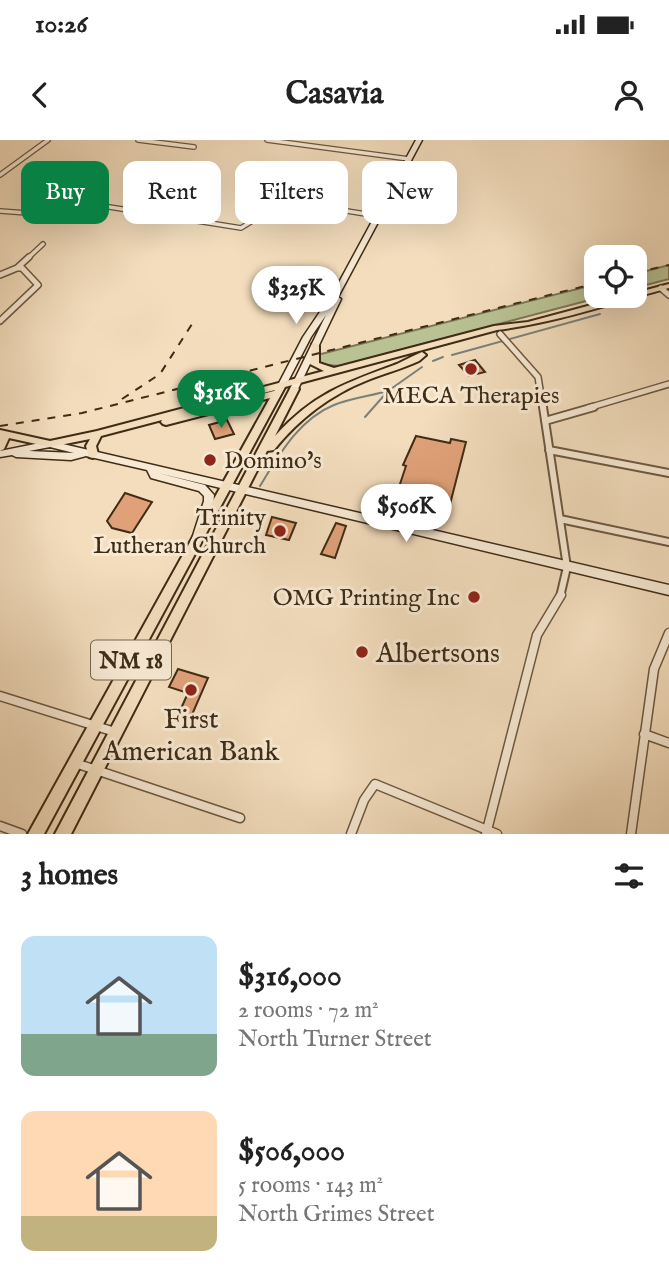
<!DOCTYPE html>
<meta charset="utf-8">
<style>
body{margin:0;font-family:"IM FELL English",serif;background:#f2f2f2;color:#222;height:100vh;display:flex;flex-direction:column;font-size:26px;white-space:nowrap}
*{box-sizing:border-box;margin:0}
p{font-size:23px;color:#767676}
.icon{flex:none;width:38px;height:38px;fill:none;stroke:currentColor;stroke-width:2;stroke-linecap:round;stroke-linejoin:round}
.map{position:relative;height:694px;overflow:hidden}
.sheet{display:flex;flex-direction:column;background:#fff;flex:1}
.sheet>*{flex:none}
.top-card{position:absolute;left:21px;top:21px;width:628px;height:63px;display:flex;gap:14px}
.controls{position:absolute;left:584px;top:105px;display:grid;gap:14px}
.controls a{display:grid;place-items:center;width:63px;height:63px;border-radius:14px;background:#fff;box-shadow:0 7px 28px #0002;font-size:35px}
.price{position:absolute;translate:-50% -60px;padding:0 16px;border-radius:24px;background:#fff;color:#222;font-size:23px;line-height:46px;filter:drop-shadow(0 2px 4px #0008)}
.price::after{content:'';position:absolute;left:50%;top:42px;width:21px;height:16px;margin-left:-10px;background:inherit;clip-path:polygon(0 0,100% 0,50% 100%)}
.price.active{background:#0b8043;color:#fff}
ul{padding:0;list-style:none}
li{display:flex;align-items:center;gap:21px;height:175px;padding:0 21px}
li span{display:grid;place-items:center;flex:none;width:196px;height:140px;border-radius:14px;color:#555}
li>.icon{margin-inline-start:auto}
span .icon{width:84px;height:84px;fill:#fffc;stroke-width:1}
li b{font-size:30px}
h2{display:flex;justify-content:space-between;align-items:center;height:84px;padding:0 21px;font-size:30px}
.chip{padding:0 24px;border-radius:14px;background:#fff;box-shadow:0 7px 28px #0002;font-size:24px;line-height:63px}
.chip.active{background:#0b8043;color:#fff}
.status{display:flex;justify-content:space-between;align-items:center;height:49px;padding:0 35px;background:#fff;direction:ltr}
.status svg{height:19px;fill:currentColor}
header{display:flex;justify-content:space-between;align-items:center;height:91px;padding:0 21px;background:#fff;font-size:32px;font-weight:800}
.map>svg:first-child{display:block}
.green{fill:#b8c293;stroke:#7c7754;stroke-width:2}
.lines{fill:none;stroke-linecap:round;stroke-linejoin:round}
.stream{stroke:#7a807a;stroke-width:2}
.building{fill:#e0a179;stroke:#3f2c16;stroke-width:2}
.street-far3-casing{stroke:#6c5840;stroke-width:6}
.street-far2-casing{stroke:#6c5840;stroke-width:8}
.street-far1-casing{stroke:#6c5840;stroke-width:10}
.street-casing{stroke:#6c5840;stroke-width:11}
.secondary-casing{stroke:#3f2c16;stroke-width:3}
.primary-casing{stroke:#3f2c16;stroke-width:4}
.street-far3{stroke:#f7e9d4;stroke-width:3.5}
.street-far2{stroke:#f7e9d4;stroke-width:5}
.street-far1{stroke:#f7e9d4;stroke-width:6}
.street{stroke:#f7e9d4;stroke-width:8}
.secondary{fill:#f7e9d4;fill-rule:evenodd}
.primary{fill:#f3ddbd;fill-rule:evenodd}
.rail{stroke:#3f2c16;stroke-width:2;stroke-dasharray:8 8;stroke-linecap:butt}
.poi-dot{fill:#8f2418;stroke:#f7e9d4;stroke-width:2.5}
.labels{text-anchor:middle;stroke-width:6;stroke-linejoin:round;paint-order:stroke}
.shield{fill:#f7e9d4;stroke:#76654f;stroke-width:2}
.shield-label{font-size:23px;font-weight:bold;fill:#3f2c16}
.poi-label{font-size:24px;fill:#3f2c16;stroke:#f7e9d4;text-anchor:end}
.near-poi-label{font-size:28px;fill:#3f2c16;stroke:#f7e9d4;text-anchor:start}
</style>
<div class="status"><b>10:26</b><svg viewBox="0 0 49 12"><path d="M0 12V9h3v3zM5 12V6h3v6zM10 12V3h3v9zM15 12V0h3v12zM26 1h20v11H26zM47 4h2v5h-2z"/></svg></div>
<header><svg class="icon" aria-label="back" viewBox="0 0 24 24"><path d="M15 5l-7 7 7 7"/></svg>Casavia<svg class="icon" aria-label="person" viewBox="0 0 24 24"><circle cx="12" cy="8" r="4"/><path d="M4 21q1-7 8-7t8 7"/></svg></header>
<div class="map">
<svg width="669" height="694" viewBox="0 0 669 694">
<rect width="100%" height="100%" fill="#f3ddbd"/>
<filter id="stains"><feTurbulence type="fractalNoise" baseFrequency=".00286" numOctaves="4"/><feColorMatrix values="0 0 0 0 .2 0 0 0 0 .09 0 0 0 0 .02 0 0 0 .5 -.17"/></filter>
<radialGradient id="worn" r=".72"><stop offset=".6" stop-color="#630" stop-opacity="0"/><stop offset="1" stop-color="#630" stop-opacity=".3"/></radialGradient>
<!-- green -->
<path class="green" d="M669,125V139L635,148V134Z
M597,144V156H602L586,161L339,226L317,224V215Z"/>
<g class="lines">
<!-- stream -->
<path class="stream" d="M452,215L600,174
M433,221L443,217
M365,277L388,251L422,227
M260,346C279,315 299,279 334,265C351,258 370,256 388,251"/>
</g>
<!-- building -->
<path class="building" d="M475,220L485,232L469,236L459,225Z
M227,280L234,294L215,299L209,285Z
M416,296L450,303L451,299L466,302L449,368L425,362L426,357L398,350L406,326L403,325Z
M125,353L152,362L132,393L112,388L107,381Z
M272,377L296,383L289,400L266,395Z
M336,383L346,386L335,418L321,414Z
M178,529L208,538L191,577L179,573L188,553L169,547Z"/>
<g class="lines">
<defs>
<path id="street-far3" d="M138,0L194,7
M267,0L409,19
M0,35L48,0
M0,71L27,73L53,58L241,88L285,61L378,76
M27,119L43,104"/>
<path id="street-far2" d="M0,135L17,128L29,117
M661,148L669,155
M0,181L38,145L22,128H17
M500,194L538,237L543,268
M588,268L669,244"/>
<path id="street-far1" d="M543,267L567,427L560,457
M545,281L594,267
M549,310L669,333
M560,379L669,402"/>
<path id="street" d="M0,556L115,592
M644,594L669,603
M75,623L240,678
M0,686L22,694
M351,694L364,660L375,644L497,694
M486,694L537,495L561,455
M631,694L654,529L669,493"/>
<path id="secondary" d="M416,0H422L338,157L341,159L298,249L294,252L290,249L326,175L311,197L285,247H279L278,245L303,197L336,148Z
M50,301L669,445V455L158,333L205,345L214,355L213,367L201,402L200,405H192L191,402L204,361V356L199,351L151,338L147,330L86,316L71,320L16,317L12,315L0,317V311ZM50,307L74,313L29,311Z"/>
<path id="primary" d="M669,144V148C612,163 556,183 497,190L285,247L44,694H28L270,258L166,285L163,284L161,282L162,280L101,296L96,306L98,314L93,318L89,317L86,306L90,299L50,307L9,298L4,309L0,311V290L50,301L97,291L324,231L310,224L312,204L315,203L319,206V223L334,228L494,186L528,182L625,156H635V153ZM275,250L274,251L187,273Z
M422,212L426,215L419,221C402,229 385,233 368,240C330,255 299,279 274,310L267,311L71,694H55L291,247H297L299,249L275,296C313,254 345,243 397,224C405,220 413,216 422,212Z"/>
</defs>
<!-- street-far3 casing -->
<use href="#street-far3" class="street-far3-casing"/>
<!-- street-far2 casing -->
<use href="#street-far2" class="street-far2-casing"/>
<!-- street-far1 casing -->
<use href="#street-far1" class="street-far1-casing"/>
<!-- street casing -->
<use href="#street" class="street-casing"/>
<!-- secondary casing -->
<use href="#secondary" class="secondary-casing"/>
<!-- primary casing -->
<use href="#primary" class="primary-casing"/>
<!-- street-far3 -->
<use href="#street-far3" class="street-far3"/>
<!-- street-far2 -->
<use href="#street-far2" class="street-far2"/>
<!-- street-far1 -->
<use href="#street-far1" class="street-far1"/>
<!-- street -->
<use href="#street" class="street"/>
<!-- secondary -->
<use href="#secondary" class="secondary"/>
<!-- primary -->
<use href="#primary" class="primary"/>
<!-- rail -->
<path class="rail" d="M635,133L669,125
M122,259L160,234L192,184
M0,286L82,273L597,143"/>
</g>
<!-- markers -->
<g class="poi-dot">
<circle cx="471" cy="229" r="7"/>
<circle cx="210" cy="320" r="7"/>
<circle cx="280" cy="391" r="7"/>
<circle cx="474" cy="457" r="7"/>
<circle cx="362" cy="512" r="7"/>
<circle cx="191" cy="550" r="7"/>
</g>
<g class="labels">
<!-- shield labels -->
<rect class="shield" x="91" y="500.5" width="80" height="39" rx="5"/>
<g class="shield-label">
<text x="131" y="528">NM 18</text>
</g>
<!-- poi labels -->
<g class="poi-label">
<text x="471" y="263" text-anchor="middle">MECA Therapies</text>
<text x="224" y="328" text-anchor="start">Domino's</text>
<text x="266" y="385">Trinity<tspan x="266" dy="28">Lutheran Church</tspan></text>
<text x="460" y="465">OMG Printing Inc</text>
</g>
<!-- near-poi labels -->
<g class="near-poi-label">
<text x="376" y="522">Albertsons</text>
<text x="191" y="588" text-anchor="middle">First<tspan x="191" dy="32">American Bank</tspan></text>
</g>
</g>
<rect width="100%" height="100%" filter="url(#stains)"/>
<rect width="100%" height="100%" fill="url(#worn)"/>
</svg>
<div class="controls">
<a><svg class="icon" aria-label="locate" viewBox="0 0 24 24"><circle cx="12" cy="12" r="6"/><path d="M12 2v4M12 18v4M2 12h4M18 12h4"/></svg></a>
</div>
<b class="price" style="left:296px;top:186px">$325K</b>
<b class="price active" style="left:221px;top:290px">$316K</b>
<b class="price" style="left:406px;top:404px">$506K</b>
<div class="top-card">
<a class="chip active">Buy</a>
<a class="chip">Rent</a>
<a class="chip">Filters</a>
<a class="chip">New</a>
</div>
</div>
<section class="sheet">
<h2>3 homes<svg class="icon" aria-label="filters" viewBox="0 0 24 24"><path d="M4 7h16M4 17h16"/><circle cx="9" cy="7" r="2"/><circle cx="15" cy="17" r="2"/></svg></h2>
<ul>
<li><span style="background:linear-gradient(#bfe0f5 70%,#7fa58c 0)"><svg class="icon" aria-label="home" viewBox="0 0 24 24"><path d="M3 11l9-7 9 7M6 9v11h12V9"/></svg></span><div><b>$316,000</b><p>2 rooms · 72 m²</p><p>North Turner Street</p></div></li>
<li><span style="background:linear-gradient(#ffd9b3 75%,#c2b280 0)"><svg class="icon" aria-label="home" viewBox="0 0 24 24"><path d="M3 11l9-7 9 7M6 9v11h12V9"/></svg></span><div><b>$506,000</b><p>5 rooms · 143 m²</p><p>North Grimes Street</p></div></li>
</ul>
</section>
